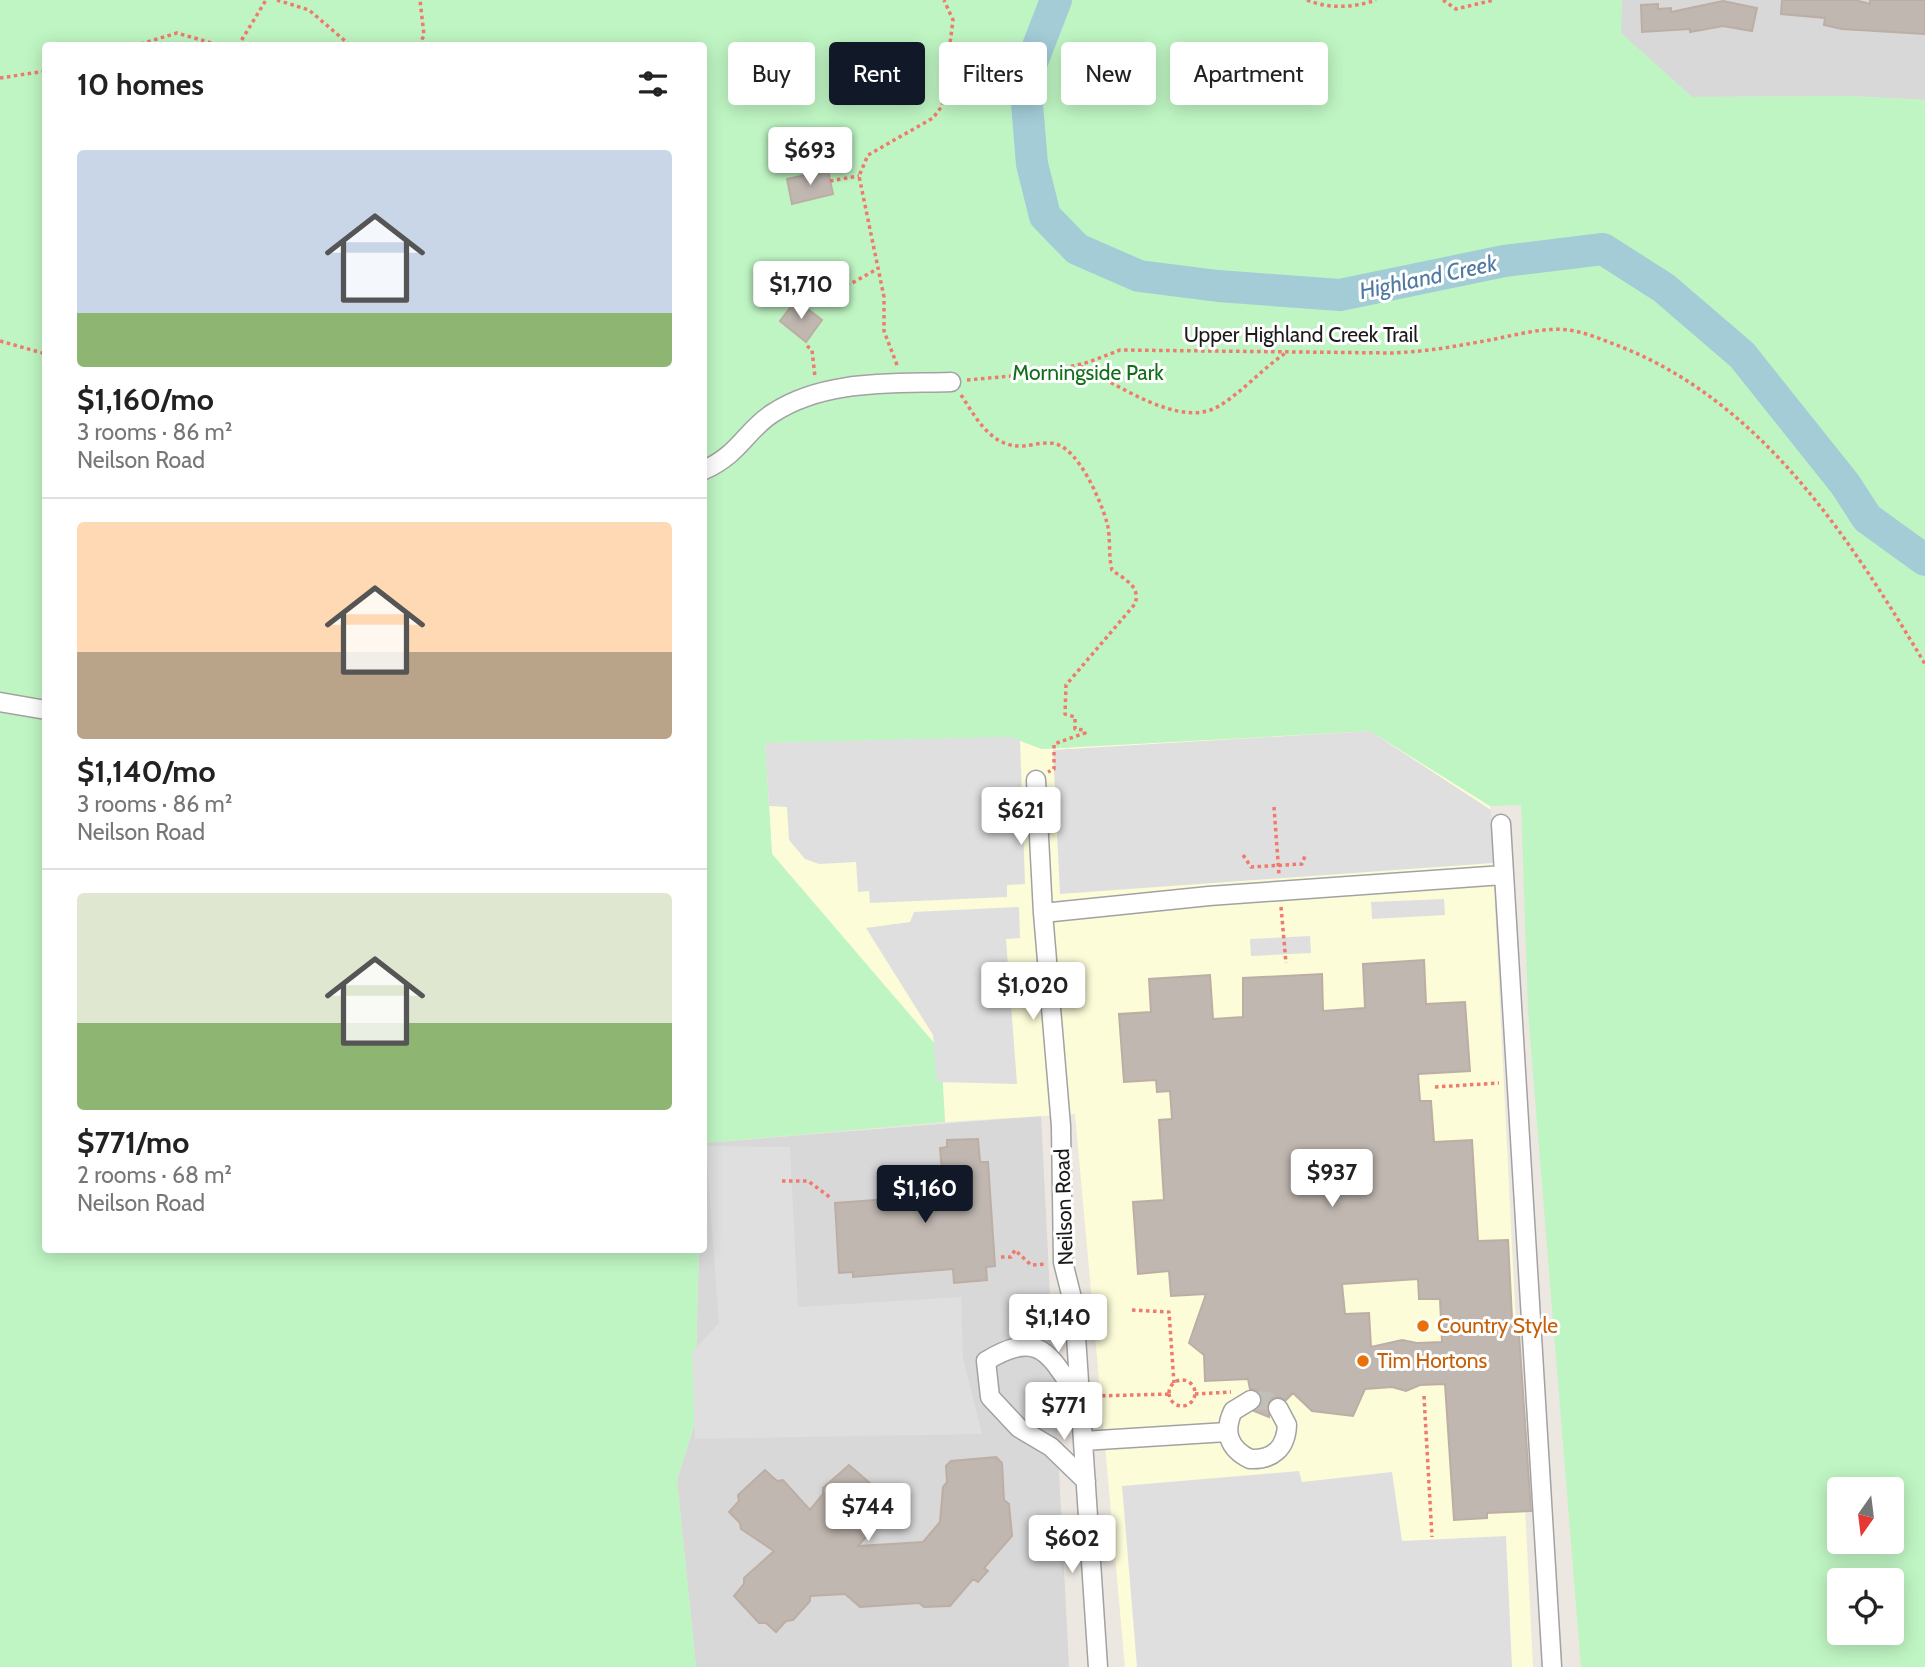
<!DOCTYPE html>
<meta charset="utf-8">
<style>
body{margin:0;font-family:Cabin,sans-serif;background:#f6f6f6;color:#222;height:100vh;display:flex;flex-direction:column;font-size:26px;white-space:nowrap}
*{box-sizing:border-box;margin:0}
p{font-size:23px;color:#767676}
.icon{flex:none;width:38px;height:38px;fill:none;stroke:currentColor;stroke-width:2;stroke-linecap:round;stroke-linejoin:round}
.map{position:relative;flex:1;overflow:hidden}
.panel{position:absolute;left:42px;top:42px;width:665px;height:1211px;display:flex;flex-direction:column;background:#fff;border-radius:7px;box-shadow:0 4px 18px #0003}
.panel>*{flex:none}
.top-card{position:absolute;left:728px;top:42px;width:665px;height:63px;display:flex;gap:14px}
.needle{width:46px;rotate:194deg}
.buttons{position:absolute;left:1827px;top:1477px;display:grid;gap:14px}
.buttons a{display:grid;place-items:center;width:77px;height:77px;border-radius:7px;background:#fff;box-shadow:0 4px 18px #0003;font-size:35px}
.price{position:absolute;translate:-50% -60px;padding:0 16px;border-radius:7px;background:#fff;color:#222;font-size:23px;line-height:46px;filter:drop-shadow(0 2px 4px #0008)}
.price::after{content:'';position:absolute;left:50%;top:42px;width:21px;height:16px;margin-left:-10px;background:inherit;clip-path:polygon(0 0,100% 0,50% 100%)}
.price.selected{background:#111827;color:#fff}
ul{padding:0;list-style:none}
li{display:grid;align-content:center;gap:14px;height:371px;padding:0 35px}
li+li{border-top:2px solid #e0e0e0}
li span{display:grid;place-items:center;height:217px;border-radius:7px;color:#555}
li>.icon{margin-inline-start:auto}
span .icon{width:126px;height:126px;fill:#fffc;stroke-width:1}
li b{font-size:30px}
h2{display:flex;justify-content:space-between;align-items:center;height:84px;padding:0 35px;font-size:30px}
.chip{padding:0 24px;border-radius:7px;background:#fff;box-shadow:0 4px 18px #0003;font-size:24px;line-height:63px}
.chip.selected{background:#111827;color:#fff}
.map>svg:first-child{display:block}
.residential{fill:#d9d8d8}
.education{fill:#fcfcd9}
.park{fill:#bff5c3;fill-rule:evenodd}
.parking{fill:#dfdfdf}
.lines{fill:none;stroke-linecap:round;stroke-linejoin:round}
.river{stroke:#a3ccd7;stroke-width:32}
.building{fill:#c0b7b1;stroke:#bcaea4;stroke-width:2;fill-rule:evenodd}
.minor-tunnel{stroke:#c2bfb9;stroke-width:18;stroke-dasharray:18 9;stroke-linecap:butt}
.minor-casing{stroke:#a2a2a2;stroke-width:21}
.path{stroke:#ef7a6e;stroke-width:3.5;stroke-dasharray:3.5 3.5;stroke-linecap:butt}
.minor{stroke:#fff;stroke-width:18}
.food-dot{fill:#e8710a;stroke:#fff;stroke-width:2.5}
.labels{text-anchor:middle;stroke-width:6;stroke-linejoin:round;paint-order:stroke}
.street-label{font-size:21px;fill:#1b1b1b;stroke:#fff}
.park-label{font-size:21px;fill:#126f19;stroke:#fff}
.food-label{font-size:21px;fill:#c56008;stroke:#fff;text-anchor:start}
.water-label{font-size:23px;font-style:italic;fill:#4f79a2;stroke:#fff}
</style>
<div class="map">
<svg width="1925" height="1667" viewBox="0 0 1925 1667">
<rect width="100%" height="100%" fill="#ece8e1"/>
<!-- residential -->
<path class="residential" d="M1622,0H1925V100L1847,96L1692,97L1620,33Z
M1041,1116L1069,1667H696L677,1480L694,1426L699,1250H704V1143Z"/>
<!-- education -->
<path class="education" d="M1370,731L1490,806L1533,1667H1125L1075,1114L945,1122L940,1051L772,854L765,743L1020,740L1042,749Z"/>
<!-- park -->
<path class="park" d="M0,0H1622L1621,33L1692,97L1847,96L1925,100V1667H1581L1528,1012L1521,805L1490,806L1370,731L1042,749L1009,737L765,743L772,854L941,1051L945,1122L704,1143V46H46V1250H699L694,1426L677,1480L696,1667H0ZM1839,1489H1892V1542H1839ZM1839,1580H1892V1633H1839Z"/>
<!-- parking -->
<path class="parking" d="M1370,731L1491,810L1493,863L1060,894L1053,750Z
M1009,737L1020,740L1025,884L1007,885V897L870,903L869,891L858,892L856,862L819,864L805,859L789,840L787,807L769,806L765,743Z
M1444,899L1445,915L1372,919L1371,902Z
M1019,907L1020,938L1006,939L1017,1084L937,1082L933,1035L866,928L910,922L914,912Z
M1310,936L1311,953L1251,956L1250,939Z
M706,1146L790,1147L798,1307L961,1297L963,1358L982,1434L695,1439L692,1352L719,1323Z
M1299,1471L1302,1482L1392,1472L1402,1541L1506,1536L1512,1667H1137L1122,1486Z"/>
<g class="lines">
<!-- river -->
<path class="river" d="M1056,0L1025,80L1032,164L1045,216L1077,249L1139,276L1218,286L1340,295L1504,261L1603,249L1664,288L1742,355L1845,484L1867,518L1925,560"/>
</g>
<!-- building -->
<path class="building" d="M1782,0H1855L1870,4V0H1925V34L1842,29L1824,25L1825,18L1781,14Z
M1723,1L1757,8L1752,31L1723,26L1690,32V29L1642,32L1641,5L1658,4V9L1671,8V12Z
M828,170L833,194L792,204L787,179Z
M796,300L822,320L806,342L780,321Z
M1424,960L1426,1004L1465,1002L1470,1071L1418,1074L1420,1101H1431L1434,1142L1472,1140L1478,1241L1508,1240L1512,1318L1518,1319L1531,1511L1487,1513V1518L1454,1520L1445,1384L1420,1385L1406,1391L1392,1387L1365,1389L1353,1416L1312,1411L1293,1393L1286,1400L1278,1397L1269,1401V1417L1254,1411L1262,1399L1257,1390L1250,1389L1248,1379L1205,1381L1204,1355L1189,1343L1206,1294L1171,1296L1169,1271L1138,1274L1133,1202L1164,1200L1159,1120L1172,1119L1170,1091L1157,1092L1156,1080L1124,1082L1119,1014L1151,1012L1149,979L1210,975L1213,1019L1243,1017V978L1322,974L1323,1011L1365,1008L1363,964ZM1418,1279L1419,1299H1440L1442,1342L1417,1343L1402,1340L1371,1347L1369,1313L1345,1314L1342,1284Z
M978,1139L980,1162H988L995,1266L986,1267L987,1280L954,1283L953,1269L853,1277V1272L839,1273L835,1203L944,1195L940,1148L947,1147V1140Z
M996,1457L1002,1463L1004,1500L1009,1504L1012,1536L984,1568L988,1571L978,1582L973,1579L950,1606L924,1607L919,1603L860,1607L845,1594L810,1596V1601L793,1620L786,1621L776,1632L766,1623H759L734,1596L744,1584V1578L774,1551L741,1529L740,1523L729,1512L739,1501L738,1495L765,1470L777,1481L783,1480L810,1510L823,1494V1488L849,1465L891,1501L881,1513V1520L858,1546L923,1542L940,1522L943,1487L947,1482L946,1466L951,1461Z"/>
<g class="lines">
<!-- minor-tunnel -->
<path class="minor-tunnel" d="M1251,1400L1268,1401L1278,1408"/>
<defs>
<path id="minor" d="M704,470C740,454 746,430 773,413C825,379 892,384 951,382
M0,702L46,710
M1036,780L1043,913L1061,1126L1063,1262L1074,1306L1098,1667
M1501,824L1552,1667
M1043,913L1209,896L1503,875
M1080,1400C1050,1357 1042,1327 986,1361L990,1397L1019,1428L1051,1447L1086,1481
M1251,1400L1233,1411C1223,1432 1229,1449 1250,1459C1273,1460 1286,1448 1287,1425L1278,1408
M1083,1441L1227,1432"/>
</defs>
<!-- minor casing -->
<use href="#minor" class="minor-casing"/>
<!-- path -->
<path class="path" d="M277,0L309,10L351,46
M1307,0C1329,9 1353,8 1376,0
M1443,0L1456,9L1494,0
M134,46L177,33L222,46
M238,46L266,0
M419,46L424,35L420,0
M0,78L46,71
M830,181L859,176
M803,305L813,294L854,282L877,269
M0,341L46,354
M807,346L812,350L815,377
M897,365L884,331V297L859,176L868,155L933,118L942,106L953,20L944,0
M1080,366C1116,383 1180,430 1219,406C1240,394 1263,368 1287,352
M967,380L1045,373L1089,362L1120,350L1391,353C1425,352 1457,346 1490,340C1516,335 1543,327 1569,330C1588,333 1606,341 1624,348C1764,405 1851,540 1925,664
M961,395C977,419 991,448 1024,446C1033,445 1047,441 1056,444C1079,450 1101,501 1107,523C1111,537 1108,555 1112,570C1125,580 1141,586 1135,604L1066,685L1065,714L1075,717V729L1084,730L1085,733L1054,744V769L1048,772
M1274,807L1279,875
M1243,855L1251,867L1302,864L1306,853
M1281,907L1286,963
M1435,1087L1499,1083
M782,1181H808L831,1198
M1001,1257H1011L1015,1250L1031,1265L1047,1264
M1132,1310L1169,1312L1174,1383
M1169 1393a13 13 0 1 1 26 0a13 13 0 1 1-26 0Z
M1195,1394L1231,1392
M1095,1396L1170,1394
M1424,1396L1432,1537"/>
<!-- minor -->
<use href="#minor" class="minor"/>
</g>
<!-- markers -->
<g class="food-dot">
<circle cx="1423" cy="1326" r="7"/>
<circle cx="1363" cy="1361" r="7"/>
</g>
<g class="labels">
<!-- street labels -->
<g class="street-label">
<text x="1301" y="342">Upper Highland Creek Trail</text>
<text transform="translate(1064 1207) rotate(-92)" y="7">Neilson Road</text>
</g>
<!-- park labels -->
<g class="park-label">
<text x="1088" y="380">Morningside Park</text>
</g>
<!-- food labels -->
<g class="food-label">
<text x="1437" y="1333">Country Style</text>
<text x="1377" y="1368">Tim Hortons</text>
</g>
<!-- water labels -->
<g class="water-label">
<text transform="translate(1428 277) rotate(-12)" y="8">Highland Creek</text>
</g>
</g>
</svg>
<div class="buttons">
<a><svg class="needle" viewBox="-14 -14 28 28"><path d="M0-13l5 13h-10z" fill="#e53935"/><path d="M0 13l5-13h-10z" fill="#767676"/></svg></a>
<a><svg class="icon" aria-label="locate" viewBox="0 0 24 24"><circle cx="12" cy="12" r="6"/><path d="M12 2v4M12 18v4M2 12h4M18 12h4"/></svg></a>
</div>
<b class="price" style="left:810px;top:187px">$693</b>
<b class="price" style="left:801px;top:321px">$1,710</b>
<b class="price" style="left:1021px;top:847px">$621</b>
<b class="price" style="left:1033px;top:1022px">$1,020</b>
<b class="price" style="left:1332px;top:1209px">$937</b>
<b class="price selected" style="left:925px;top:1225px">$1,160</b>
<b class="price" style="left:1058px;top:1354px">$1,140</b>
<b class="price" style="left:1064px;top:1442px">$771</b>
<b class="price" style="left:868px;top:1543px">$744</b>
<b class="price" style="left:1072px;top:1575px">$602</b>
<div class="top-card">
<a class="chip">Buy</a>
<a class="chip selected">Rent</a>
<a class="chip">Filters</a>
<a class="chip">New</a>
<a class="chip">Apartment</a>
</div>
<section class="panel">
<h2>10 homes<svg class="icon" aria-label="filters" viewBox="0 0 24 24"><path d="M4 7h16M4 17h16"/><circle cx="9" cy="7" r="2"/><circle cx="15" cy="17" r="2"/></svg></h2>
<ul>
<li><span style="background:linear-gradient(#c9d6e8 75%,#8fb573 0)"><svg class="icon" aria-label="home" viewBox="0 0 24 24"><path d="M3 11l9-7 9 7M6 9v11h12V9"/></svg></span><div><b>$1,160/mo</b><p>3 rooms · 86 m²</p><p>Neilson Road</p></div></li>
<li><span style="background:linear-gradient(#ffd9b3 60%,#b9a48a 0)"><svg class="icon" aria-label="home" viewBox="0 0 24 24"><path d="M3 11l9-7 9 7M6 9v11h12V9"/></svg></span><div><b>$1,140/mo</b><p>3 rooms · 86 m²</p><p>Neilson Road</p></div></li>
<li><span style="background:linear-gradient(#dfe7d0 60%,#8fb573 0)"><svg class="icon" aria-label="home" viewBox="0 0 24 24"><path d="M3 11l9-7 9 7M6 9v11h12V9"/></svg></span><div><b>$771/mo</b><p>2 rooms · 68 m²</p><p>Neilson Road</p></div></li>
</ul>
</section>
</div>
